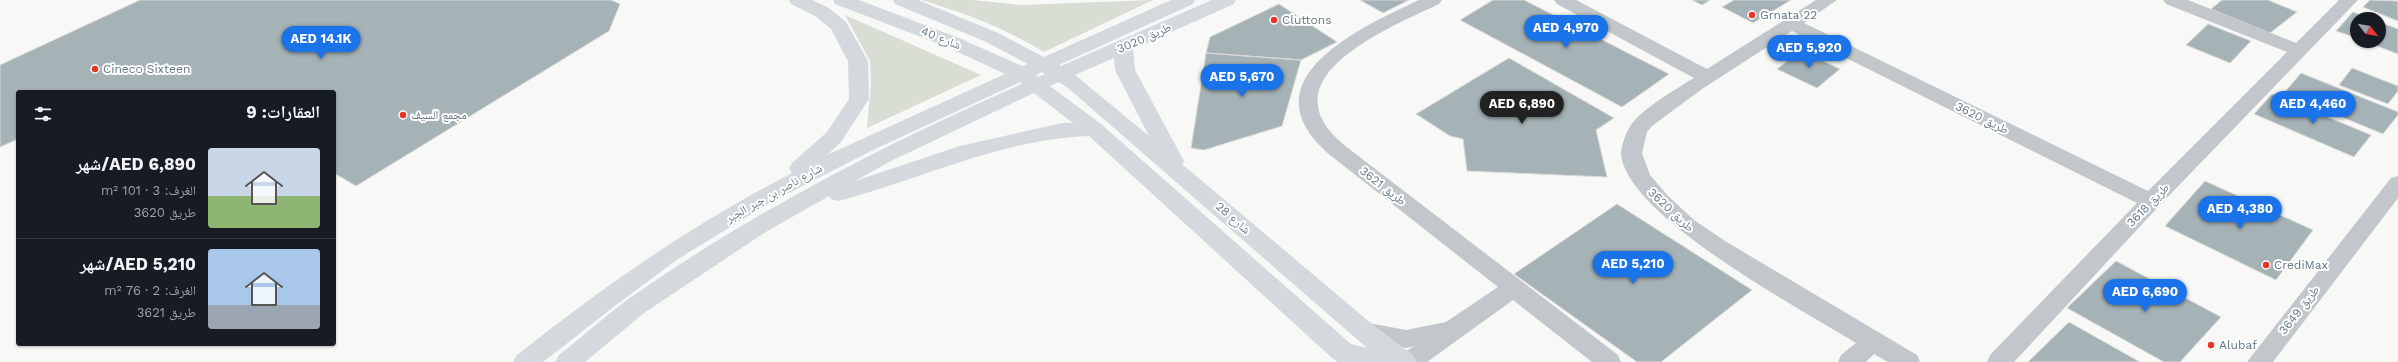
<!DOCTYPE html>
<html lang="ar">
<meta charset="utf-8">
<style>
body{margin:0;font-family:"Work Sans","Noto Naskh Arabic",sans-serif;background:#20242c;color:#f1f3f6;direction:rtl;height:100vh;display:flex;flex-direction:column;font-size:15px;white-space:nowrap}
*{box-sizing:border-box;margin:0}
p{font-size:13px;color:#9ea1a6}
.icon{flex:none;width:22px;height:22px;fill:none;stroke:currentColor;stroke-width:2;stroke-linecap:round;stroke-linejoin:round}
.map{position:relative;flex:1;overflow:hidden;direction:ltr}
.sheet{position:absolute;left:16px;top:90px;width:320px;height:256px;display:flex;flex-direction:column;background:#171b24;border-radius:4px;box-shadow:0 1px 3px #0004;direction:rtl}
.sheet>*{flex:none}
.needle{width:26px;rotate:121deg}
.buttons{position:absolute;left:2350px;top:12px;display:grid;gap:8px}
.buttons a{display:grid;place-items:center;width:36px;height:36px;border-radius:50%;background:#171b24;box-shadow:0 1px 3px #0004;font-size:20px}
.price{position:absolute;translate:-50% -34px;padding:0 9px;border-radius:14px;background:#1a73e8;color:#fff;font-size:13px;line-height:26px;filter:drop-shadow(0 1px 2px #0008)}
.price::after{content:'';position:absolute;left:50%;top:24px;width:12px;height:9px;margin-left:-6px;background:inherit;clip-path:polygon(0 0,100% 0,50% 100%)}
.price.on{background:#222;color:#fff}
ul{padding:0;list-style:none}
li{display:flex;align-items:center;gap:12px;height:100px;padding:0 16px}
li+li{border-top:1px solid #363941}
li span{display:grid;place-items:center;flex:none;width:112px;height:80px;border-radius:4px;color:#555}
li>.icon{margin-inline-start:auto}
span .icon{width:48px;height:48px;fill:#fffc;stroke-width:1}
li b{font-size:17px}
h2{display:flex;justify-content:space-between;align-items:center;height:48px;padding:0 16px;font-size:17px}
.map>svg:first-child{display:block}
.green{fill:#d9ded5}
.building{fill:#a5b2b6;stroke:#dadad8}
.lines{fill:none;stroke-linecap:round;stroke-linejoin:round}
.street{fill:#c1c7ca;fill-rule:evenodd}
.secondary{fill:#d3d9dc;fill-rule:evenodd}
.poi-dot{fill:#e83526;stroke:#fff;stroke-width:1.5}
.labels{text-anchor:middle;stroke-width:4;stroke-linejoin:round;paint-order:stroke}
.poi-label{font-size:12px;fill:#627982;stroke:#fff;text-anchor:start}
.street-label{font-size:12px;fill:#627982;stroke:#fff}
</style>
<div class="map">
<svg width="2398" height="362" viewBox="0 0 2398 362">
<rect width="100%" height="100%" fill="#f8f8f6"/>
<!-- green -->
<path class="green" d="M921,0H973L1021,5L1153,0L1044,52C1005,28 964,13 921,0Z
M845,15L981,75L867,128L871,83L870,61Z"/>
<!-- building -->
<path class="building" d="M140,0H611L620,4L609,31L356,186L334,173V92H18V139L0,147V65Z
M1360,0H1409L1383,13Z
M1493,0H1524L1669,74L1622,107L1460,20Z
M1692,0H1710L1702,5Z
M1734,0H1791L1753,23L1722,7Z
M2222,0H2268L2297,12L2270,33L2211,9Z
M2370,0L2398,1V21L2363,7Z
M1279,4L1337,42L1301,60L1206,53L1210,37Z
M2353,12L2372,19H2357V38L2336,31Z
M2379,22L2398,29V54L2364,41H2379Z
M2208,24L2251,41L2230,63L2186,45Z
M1799,52L1806,53L1840,69L1817,88L1777,69Z
M1206,53L1301,60L1282,126L1204,150L1191,148Z
M1509,58L1614,118L1596,130L1607,177L1467,171L1463,139L1450,136L1416,114Z
M2352,68L2398,86V91L2388,104L2339,85Z
M2301,73L2398,112V115L2383,134L2284,93Z
M2272,94L2371,135L2354,157L2254,114Z
M2205,181L2313,230L2276,280L2165,226Z
M1617,204L1752,290L1661,362H1637L1514,274Z
M2116,261L2221,317L2180,362H2164L2067,308Z
M2069,322L2140,362H2028Z"/>
<g class="lines">
<!-- street -->
<path class="street" d="M1419,0H1442L1439,4C1389,28 1263,78 1344,145L1618,355L1621,362H1592L1513,300L1427,362H1398L1401,355L1414,346L1406,348L1355,337L1351,331L1355,325L1363,322L1406,330L1446,322L1498,287L1330,155C1243,81 1359,28 1419,0Z
M1554,0H1576L1707,69L1816,0H1837L1804,23L2148,191L2287,52L2166,4L2163,0H2188L2296,43L2339,0H2358L2159,206L2014,362H1987L1990,355L2137,203L1792,31L1702,89L1652,126L1647,132L1642,153L1650,175L1668,196L1694,220L1725,241L1917,355L1920,362H1888L1874,354L1866,362H1838L1841,355L1856,343C1804,311 1626,216 1621,154C1621,148 1625,135 1628,130C1638,110 1675,90 1694,78L1557,4Z
M2398,176V198L2273,362H2247L2391,178Z"/>
<!-- secondary -->
<path class="secondary" d="M789,0H812L829,8L846,22L868,61L869,99L841,142L827,155L1005,74L945,46L835,4L833,0H859L959,38L1022,66L1028,64L984,41L895,4L893,0H918L998,33L1044,57L1171,0H1195L1193,4L1059,65L1061,66L1212,0H1236L1234,4L1133,49L1135,70L1184,161L1182,164L1372,324L1413,355L1417,362H1338L1332,358L1089,136C1002,139 922,179 839,201L831,199L829,196L764,233L644,313L585,362H555L559,355C582,337 604,317 627,300C751,213 883,145 1022,84L1020,82L875,149L771,202L678,259L620,302L543,362H513L517,355C604,286 693,224 792,173L789,168L792,163L827,132L849,99L848,61L831,29L815,16L791,4ZM1114,58L1115,70L1149,136L1075,75ZM1042,72L1045,74L1038,77L1036,75ZM1059,82L1068,88L1367,348L1351,344L1101,124L1050,86ZM1034,93L1073,123H1062L960,146L855,181L889,162Z"/>
</g>
<!-- markers -->
<g class="poi-dot">
<circle cx="1752" cy="15" r="4"/>
<circle cx="1274" cy="20" r="4"/>
<circle cx="95" cy="69" r="4"/>
<circle cx="403" cy="115" r="4"/>
<circle cx="2266" cy="265" r="4"/>
<circle cx="2211" cy="345" r="4"/>
</g>
<g class="labels">
<!-- poi labels -->
<g class="poi-label">
<text x="1760" y="19">Grnata 22</text>
<text x="1282" y="24">Cluttons</text>
<text x="103" y="73">Cineco Sixteen</text>
<text x="411" y="119">مجمع السيف</text>
<text x="2274" y="269">CrediMax</text>
<text x="2219" y="349">Alubaf</text>
</g>
<!-- street labels -->
<g class="street-label">
<text transform="translate(941 38) rotate(22)" y="4">شارع 40</text>
<text transform="translate(1144 38) rotate(-24)" y="4">طريق 3020</text>
<text transform="translate(1982 118) rotate(26)" y="4">طريق 3620</text>
<text transform="translate(1383 186) rotate(38)" y="4">طريق 3621</text>
<text transform="translate(774 193) rotate(-29)" y="4">شارع ناصر بن جبر الجبر</text>
<text transform="translate(2148 205) rotate(-46)" y="4">طريق 3618</text>
<text transform="translate(1671 210) rotate(43)" y="4">طريق 3620</text>
<text transform="translate(1233 218) rotate(41)" y="4">شارع 28</text>
<text transform="translate(2299 310) rotate(-52)" y="4">طريق 3649</text>
</g>
</g>
</svg>
<div class="buttons">
<a><svg class="needle" viewBox="-14 -14 28 28"><path d="M0-13l5 13h-10z" fill="#e53935"/><path d="M0 13l5-13h-10z" fill="#9ea1a6"/></svg></a>
</div>
<b class="price" style="left:1566px;top:49px">AED 4,970</b>
<b class="price" style="left:321px;top:60px">AED 14.1K</b>
<b class="price" style="left:1809px;top:69px">AED 5,920</b>
<b class="price" style="left:1242px;top:98px">AED 5,670</b>
<b class="price on" style="left:1522px;top:125px">AED 6,890</b>
<b class="price" style="left:2313px;top:125px">AED 4,460</b>
<b class="price" style="left:2240px;top:230px">AED 4,380</b>
<b class="price" style="left:1633px;top:285px">AED 5,210</b>
<b class="price" style="left:2145px;top:313px">AED 6,690</b>
<section class="sheet">
<h2>العقارات: 9<svg class="icon" aria-label="filters" viewBox="0 0 24 24"><path d="M4 7h16M4 17h16"/><circle cx="9" cy="7" r="2"/><circle cx="15" cy="17" r="2"/></svg></h2>
<ul>
<li><span style="background:linear-gradient(#c9d6e8 60%,#8fb573 0)"><svg class="icon" aria-label="home" viewBox="0 0 24 24"><path d="M3 11l9-7 9 7M6 9v11h12V9"/></svg></span><div><b>AED 6,890/شهر</b><p>الغرف: 3 · 101 m²</p><p>طريق 3620</p></div></li>
<li><span style="background:linear-gradient(#a9c7e8 70%,#9aa5b1 0)"><svg class="icon" aria-label="home" viewBox="0 0 24 24"><path d="M3 11l9-7 9 7M6 9v11h12V9"/></svg></span><div><b>AED 5,210/شهر</b><p>الغرف: 2 · 76 m²</p><p>طريق 3621</p></div></li>
</ul>
</section>
</div>
